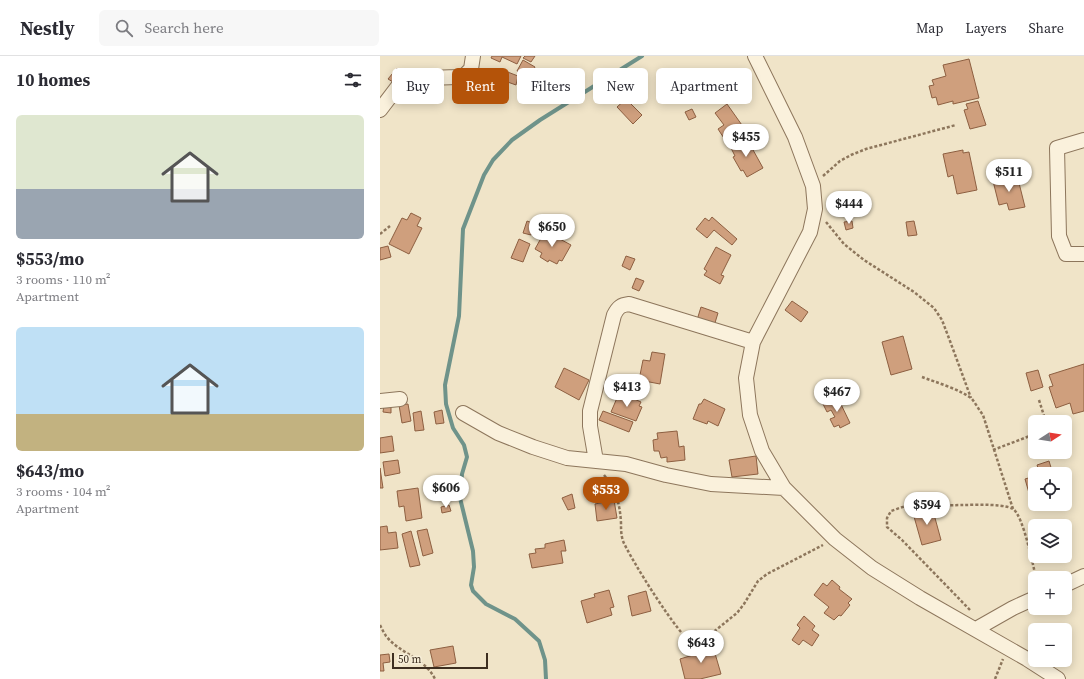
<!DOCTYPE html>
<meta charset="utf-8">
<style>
body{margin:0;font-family:"Source Serif 4",serif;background:#f7f7f7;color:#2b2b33;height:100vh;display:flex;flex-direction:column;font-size:15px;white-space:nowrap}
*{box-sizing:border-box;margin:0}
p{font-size:13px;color:#7c7c81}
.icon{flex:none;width:22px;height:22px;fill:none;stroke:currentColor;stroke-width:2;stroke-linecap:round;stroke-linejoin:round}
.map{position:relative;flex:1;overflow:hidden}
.sheet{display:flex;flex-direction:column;background:#fff;width:380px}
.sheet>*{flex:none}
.hud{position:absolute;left:12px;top:12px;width:380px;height:36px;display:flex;gap:8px}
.needle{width:26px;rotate:78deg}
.buttons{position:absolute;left:648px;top:359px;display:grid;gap:8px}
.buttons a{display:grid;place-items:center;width:44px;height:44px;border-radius:6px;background:#fff;box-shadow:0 2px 10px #0003;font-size:20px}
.scale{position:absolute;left:12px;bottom:10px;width:96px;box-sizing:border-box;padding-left:4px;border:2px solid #3d2e20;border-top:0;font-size:11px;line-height:14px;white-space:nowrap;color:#3d2e20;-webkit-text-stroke:3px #f7eed8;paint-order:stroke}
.price{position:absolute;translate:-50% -34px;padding:0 9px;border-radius:14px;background:#fff;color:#222;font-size:13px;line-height:26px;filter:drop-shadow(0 1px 2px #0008)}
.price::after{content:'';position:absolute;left:50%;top:24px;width:12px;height:9px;margin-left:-6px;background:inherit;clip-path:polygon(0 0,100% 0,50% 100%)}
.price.selected{background:#b45309;color:#fff}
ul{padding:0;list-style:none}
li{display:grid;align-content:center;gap:8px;height:212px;padding:0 16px}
li span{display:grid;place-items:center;height:124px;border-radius:6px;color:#555}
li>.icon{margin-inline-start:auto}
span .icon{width:72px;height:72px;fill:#fffc;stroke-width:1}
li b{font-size:17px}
h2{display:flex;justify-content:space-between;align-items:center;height:48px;padding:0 16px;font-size:17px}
.pill{padding:0 14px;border-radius:6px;background:#fff;box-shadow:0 2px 10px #0003;font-size:14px;line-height:36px}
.pill.selected{background:#b45309;color:#fff}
header{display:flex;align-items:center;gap:24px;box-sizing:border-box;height:56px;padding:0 20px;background:#fff;border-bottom:1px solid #e1e1e2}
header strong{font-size:19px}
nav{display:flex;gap:22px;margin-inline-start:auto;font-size:14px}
.search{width:280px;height:36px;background:#f7f7f7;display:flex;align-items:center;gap:10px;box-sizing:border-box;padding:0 14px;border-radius:6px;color:#7c7c81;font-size:15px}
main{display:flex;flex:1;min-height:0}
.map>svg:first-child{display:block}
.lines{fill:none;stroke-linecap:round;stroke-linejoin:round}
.stream{stroke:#6f938a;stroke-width:4}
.building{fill:#cf9f7d;stroke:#8d5f41}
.minor-casing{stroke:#8d765c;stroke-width:16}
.path{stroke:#8d765c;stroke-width:2.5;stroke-dasharray:3 2;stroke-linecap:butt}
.minor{stroke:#faf1dc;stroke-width:14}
</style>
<header>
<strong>Nestly</strong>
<div class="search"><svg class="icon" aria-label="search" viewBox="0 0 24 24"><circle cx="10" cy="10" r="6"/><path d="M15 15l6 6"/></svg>Search here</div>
<nav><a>Map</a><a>Layers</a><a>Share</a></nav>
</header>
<main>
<section class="sheet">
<h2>10 homes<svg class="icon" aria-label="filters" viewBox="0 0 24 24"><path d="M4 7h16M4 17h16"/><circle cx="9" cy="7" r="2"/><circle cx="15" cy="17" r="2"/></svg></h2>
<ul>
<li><span style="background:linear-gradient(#dfe7d0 60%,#9aa5b1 0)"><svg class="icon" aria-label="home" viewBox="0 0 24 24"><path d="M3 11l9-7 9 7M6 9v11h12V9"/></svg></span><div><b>$553/mo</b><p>3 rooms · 110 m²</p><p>Apartment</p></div></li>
<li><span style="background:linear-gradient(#bfe0f5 70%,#c2b280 0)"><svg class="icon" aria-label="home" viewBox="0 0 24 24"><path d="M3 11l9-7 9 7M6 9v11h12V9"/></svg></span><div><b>$643/mo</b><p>3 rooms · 104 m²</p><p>Apartment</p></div></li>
</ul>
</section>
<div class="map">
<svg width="704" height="623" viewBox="0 0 704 623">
<rect width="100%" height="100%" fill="#f0e4c8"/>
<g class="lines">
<!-- stream -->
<path class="stream" d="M166,623L165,604L159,585L135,563L106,548L93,535L91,529L94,511L93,495L80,442L82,418L87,401L84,389L73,372L66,348L65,329L79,260L83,173L104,119L113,104L132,84L160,64L262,0"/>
</g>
<!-- building -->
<path class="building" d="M112,0H141L137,8L122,1L120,6L111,2Z
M145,0H155L151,6L143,2Z
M589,3L599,42L573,48V45L558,49L556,41L552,42L549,30L554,29L552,24L566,20L563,9Z
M143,4L155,11L149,22L137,15Z
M17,12L21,16L13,26L8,23Z
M125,15L138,20L136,29L122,24Z
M246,43L262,59L253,68L237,51Z
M598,45L606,69L590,73L584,54L588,53L586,48Z
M347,48L364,72L359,75L363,81L349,90L338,73L344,69L335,57Z
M312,53L316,61L309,64L305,56Z
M367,83L383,112L367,121L363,114L361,115L353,101L355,100L351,92Z
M583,94V97L589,96L597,134L577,138L573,119L568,121L563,98Z
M637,119L645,151L629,154L627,147L619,149L613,125Z
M31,157L41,162L37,170L42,172L29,198L9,188L22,162L27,164Z
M332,161L357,183L352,189L334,174L327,182L316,173L325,162L329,165Z
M147,165L155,168L151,179L143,177Z
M472,165L473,172L466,174L464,166Z
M534,165L537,179L528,180L526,166Z
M165,175L191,189L182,205L179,204L177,208L169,204L168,206L160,201L162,197L155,193Z
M139,183L150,188L143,206L131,202Z
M8,190L11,201L0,204V192Z
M336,191L351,199L341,219L344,220L340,228L324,219L327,215L324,213Z
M246,200L255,203L250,214L242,210Z
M256,222L264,225L259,235L252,232Z
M412,245L428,256L421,266L405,254Z
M321,251L338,257L334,270L317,264Z
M523,280L532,313L511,319L502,286Z
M272,296L285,298L280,328L259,324L263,304L270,305Z
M704,308V355L693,358L690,347L676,352L669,331L673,330L669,319Z
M184,312L209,324L199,344L175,331Z
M658,314L663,331L651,335L646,317Z
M243,338L261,346L259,350L262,351L256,365L231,356L237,342L241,344Z
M457,340L470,367L460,372L459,369L454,371L450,363L455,361L451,354L447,356L443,348Z
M324,343L345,353L338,370L328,365L327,368L313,363L319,348H321Z
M28,348L31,365L22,367L19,349Z
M4,349H11V357L3,356Z
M62,354L64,367L56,368L54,356Z
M41,355L44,374L35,375L33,357Z
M223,355L253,366L249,376L219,364Z
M297,375L299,391L304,390L305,404L287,406V401L281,402L279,395H274L273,384L278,383L277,377Z
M12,380L14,395L0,397V382Z
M376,400L378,418L352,421L349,404Z
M18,404L20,417L5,420L3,406Z
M669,405L673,418H660L657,409Z
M0,412L3,432H0Z
M655,420V435L649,437L645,423Z
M38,432L42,462L26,465L24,450L19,451L17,435Z
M192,438L195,452L188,454L182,442Z
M234,444L237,462L217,465L215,448Z
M69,449L71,455L62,457L61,451Z
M552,451L561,484L542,489L533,457Z
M7,470L8,477L16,476L18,492L0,494V471Z
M47,473L53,497L43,500L37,475Z
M31,475L40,509L30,511L22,478Z
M184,484L186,495H181L183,507L152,512L149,498L156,497L155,493L165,492V488Z
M452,524L460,531L459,533L472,543L468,547L470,549L461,560L459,559L454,564L444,557L449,551L434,539L443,527L447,530Z
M229,534L234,551L230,552L232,559L207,567L201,545L215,541L214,538Z
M266,535L271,555L252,560L248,540Z
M424,560L435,570L432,574L439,579L432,590L423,584L419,589L412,584L420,572L417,569Z
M332,589L333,594H334L341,618L320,623H305L300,603L313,599L312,595Z
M73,590L76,607L54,611L50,594Z
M9,598L10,606L3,607L4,615H0V599Z"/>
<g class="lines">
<defs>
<path id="minor" d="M375,0L415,81L433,130L435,153L430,176L373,286L366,322L370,359L382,395L404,432L455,483L492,512L540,542L647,603L678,623
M0,54L19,29L32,24L48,22L77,21L85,19L91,13L93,0
M704,84L677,92L679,180L686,198H704
M0,345L20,343
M83,357L118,377L153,391L187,402L246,408L286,419L331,428L404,432
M216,405L210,370V355L234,259C238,251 241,249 249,248L373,286
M685,529L704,520
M596,573L633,552L655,542"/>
</defs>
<!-- minor casing -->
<use href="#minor" class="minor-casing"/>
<!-- path -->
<path class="path" d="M443,120L460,105L471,99L486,93L576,69
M446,166L464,188L484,204L534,236L554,252L562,264L570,285L591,342
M0,178L10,170
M542,321C555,326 582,334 592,343C596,348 599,354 603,359L633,453
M659,344L666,366
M613,394L655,378
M224,419C236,434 240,448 241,467C241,473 241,479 243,485C249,500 300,583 313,587C316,589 318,587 321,586L357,557L364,548L378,525L387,518L443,489
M590,554L522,484L507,471V462L511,455C520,452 529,448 538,448C547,447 556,449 565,449C580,450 621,446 633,453C643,459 653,509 656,522
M0,569C2,573 4,577 6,580C20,598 44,601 55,623
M615,623L623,603"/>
<!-- minor -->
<use href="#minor" class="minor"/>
</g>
</svg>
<div class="buttons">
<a><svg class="needle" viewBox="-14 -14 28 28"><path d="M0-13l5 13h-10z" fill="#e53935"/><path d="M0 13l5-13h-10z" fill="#7c7c81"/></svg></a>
<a><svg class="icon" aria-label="locate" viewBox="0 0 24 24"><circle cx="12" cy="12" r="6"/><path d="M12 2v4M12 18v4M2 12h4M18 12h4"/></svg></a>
<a><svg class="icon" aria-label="layers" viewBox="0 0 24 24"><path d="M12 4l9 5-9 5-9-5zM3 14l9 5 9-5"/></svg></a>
<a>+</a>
<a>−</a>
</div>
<div class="scale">50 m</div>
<b class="price" style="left:366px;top:102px">$455</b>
<b class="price" style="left:629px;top:137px">$511</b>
<b class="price" style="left:469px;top:169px">$444</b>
<b class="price" style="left:172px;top:192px">$650</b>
<b class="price" style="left:247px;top:352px">$413</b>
<b class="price" style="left:457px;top:357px">$467</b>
<b class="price" style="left:66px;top:453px">$606</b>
<b class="price selected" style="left:226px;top:455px">$553</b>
<b class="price" style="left:547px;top:470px">$594</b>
<b class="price" style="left:321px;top:608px">$643</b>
<div class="hud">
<a class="pill">Buy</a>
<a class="pill selected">Rent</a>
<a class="pill">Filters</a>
<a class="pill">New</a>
<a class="pill">Apartment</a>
</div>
</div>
</main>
